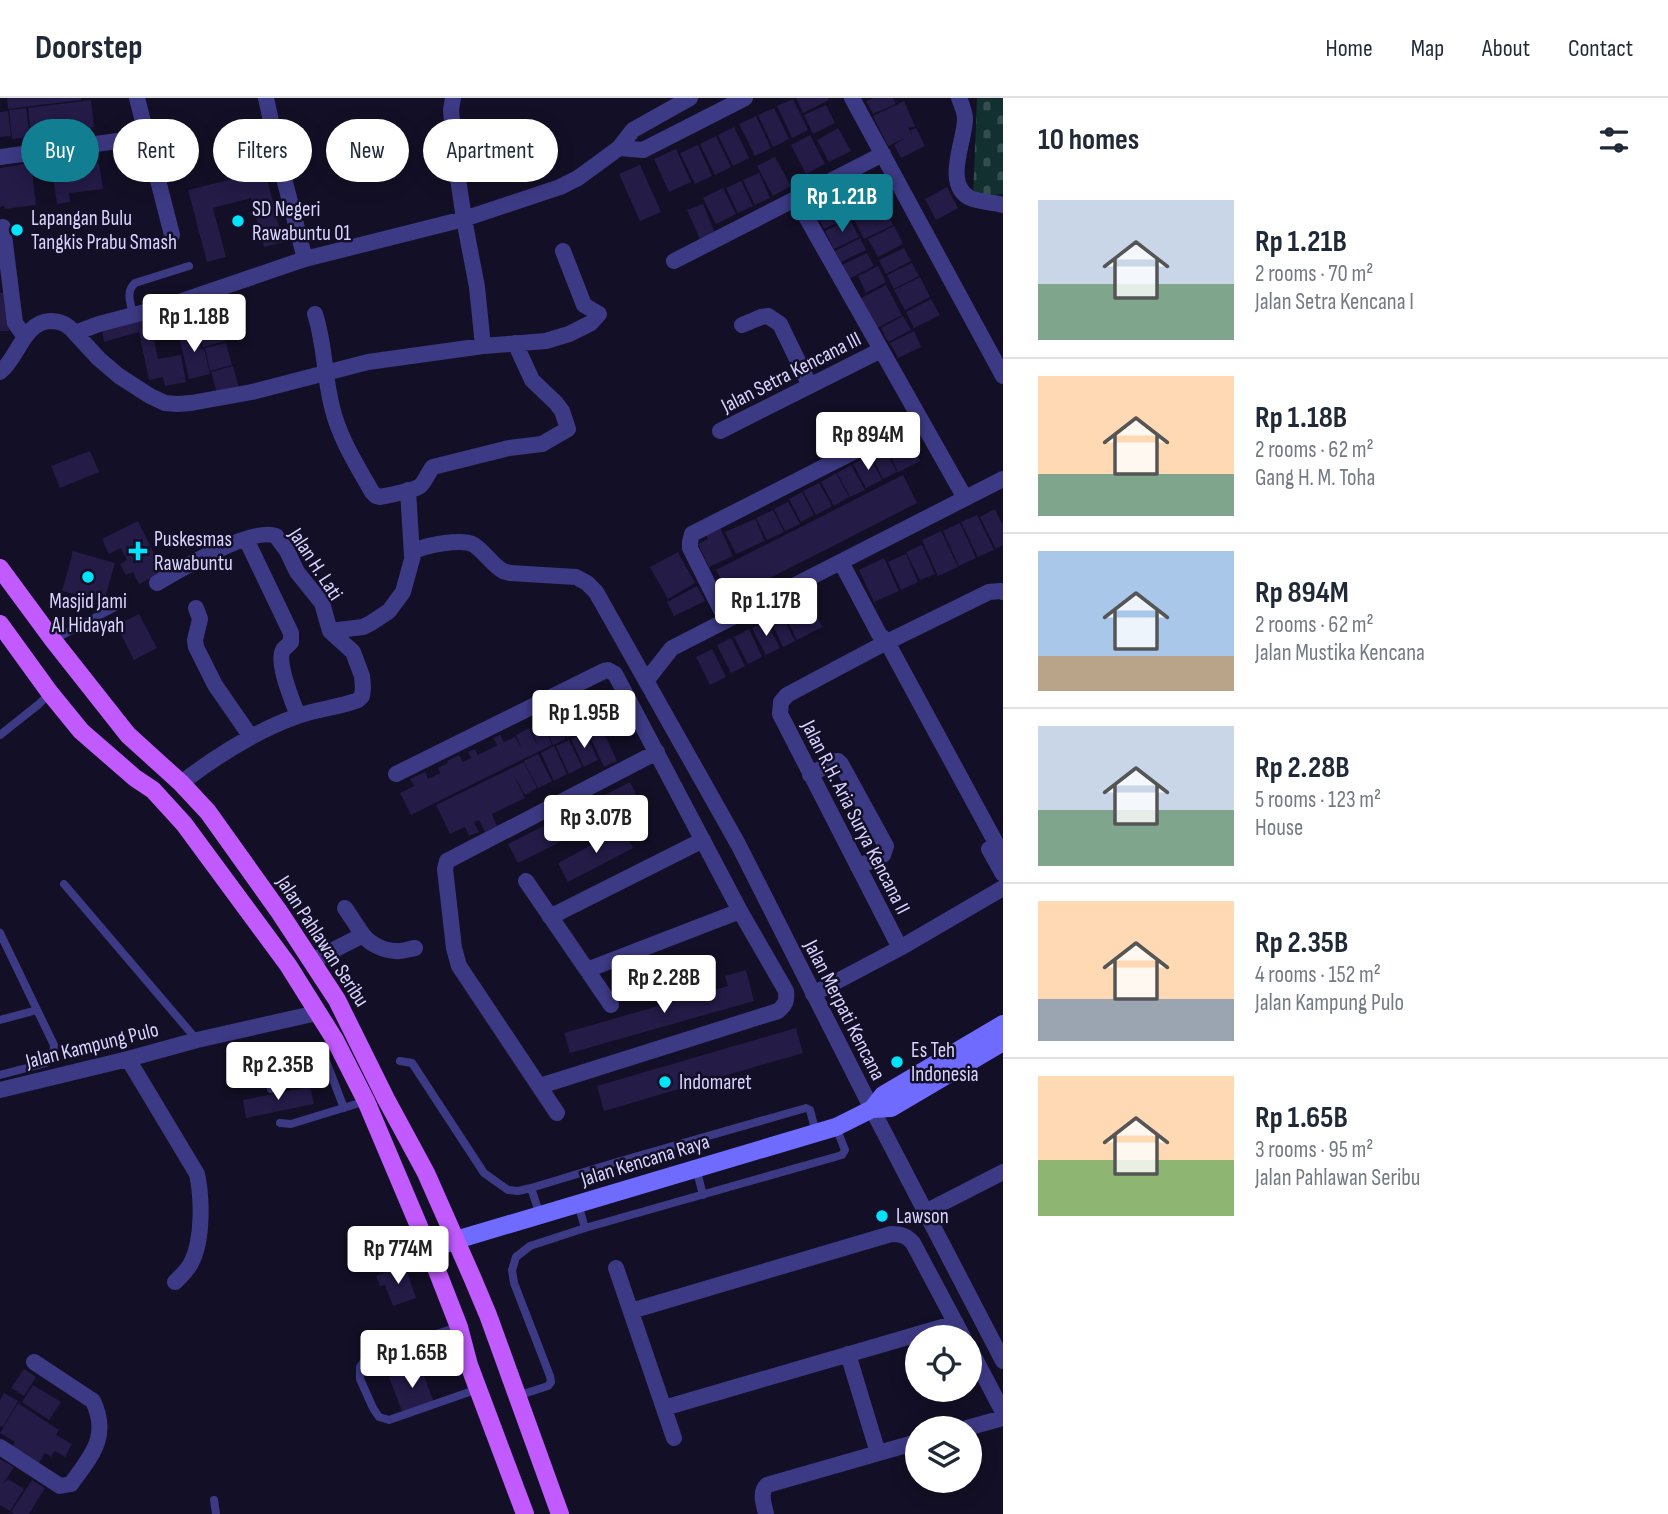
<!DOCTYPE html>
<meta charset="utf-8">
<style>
body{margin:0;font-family:"Sofia Sans Condensed",sans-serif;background:#f6f6f7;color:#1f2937;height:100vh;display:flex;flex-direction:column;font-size:26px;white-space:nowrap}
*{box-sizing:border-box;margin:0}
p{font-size:23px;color:#747a83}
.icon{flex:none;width:38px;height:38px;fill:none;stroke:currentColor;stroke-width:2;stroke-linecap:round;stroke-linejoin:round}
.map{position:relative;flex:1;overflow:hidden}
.drawer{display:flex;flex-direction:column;background:#fff;width:665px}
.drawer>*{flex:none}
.banner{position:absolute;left:21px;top:21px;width:665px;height:63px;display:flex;gap:14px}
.fabs{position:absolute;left:905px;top:1227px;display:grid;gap:14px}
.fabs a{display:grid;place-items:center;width:77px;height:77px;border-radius:50%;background:#fff;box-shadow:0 4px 18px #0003;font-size:35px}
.price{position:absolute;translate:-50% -60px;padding:0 16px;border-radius:7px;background:#fff;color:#222;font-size:23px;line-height:46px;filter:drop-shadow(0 2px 4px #0008)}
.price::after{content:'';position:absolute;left:50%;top:42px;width:21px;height:16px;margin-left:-10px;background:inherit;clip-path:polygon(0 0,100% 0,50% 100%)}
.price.on{background:#117e91;color:#fff}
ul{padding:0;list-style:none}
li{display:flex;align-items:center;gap:21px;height:175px;padding:0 35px}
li+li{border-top:2px solid #e0e1e3}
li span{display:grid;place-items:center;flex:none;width:196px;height:140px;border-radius:0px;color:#555}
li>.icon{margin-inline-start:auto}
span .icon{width:84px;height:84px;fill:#fffc;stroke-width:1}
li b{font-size:30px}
h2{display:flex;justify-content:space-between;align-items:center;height:84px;padding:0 35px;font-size:30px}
.pill{padding:0 24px;border-radius:32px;background:#fff;box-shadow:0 4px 18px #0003;font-size:24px;line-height:63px}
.pill.on{background:#117e91;color:#fff}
header{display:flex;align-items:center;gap:42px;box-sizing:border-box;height:98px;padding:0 35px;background:#fff;border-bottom:2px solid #e0e1e3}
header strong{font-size:33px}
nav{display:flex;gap:38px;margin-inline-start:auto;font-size:24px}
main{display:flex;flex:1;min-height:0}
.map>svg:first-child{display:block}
.cemetery{fill:url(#cemetery-stones)}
.building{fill:#241b47}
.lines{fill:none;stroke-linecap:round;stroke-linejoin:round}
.lane{stroke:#3d3a85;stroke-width:8}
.street{stroke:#3d3a85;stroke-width:16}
.secondary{stroke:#6f6bff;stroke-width:18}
.primary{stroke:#c25bff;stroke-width:18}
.poi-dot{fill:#00e5ff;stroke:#130f26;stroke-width:2.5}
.labels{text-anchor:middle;stroke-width:5;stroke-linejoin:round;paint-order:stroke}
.poi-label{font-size:21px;fill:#d9d4ff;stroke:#130f26;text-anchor:start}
.street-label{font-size:21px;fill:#d9d4ff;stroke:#130f26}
</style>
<header>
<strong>Doorstep</strong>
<nav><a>Home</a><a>Map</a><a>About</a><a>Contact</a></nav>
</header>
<main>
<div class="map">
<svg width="1003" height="1416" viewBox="0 0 1003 1416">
<defs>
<pattern id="cemetery-stones" width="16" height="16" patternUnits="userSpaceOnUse" patternTransform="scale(1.75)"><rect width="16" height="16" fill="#12302f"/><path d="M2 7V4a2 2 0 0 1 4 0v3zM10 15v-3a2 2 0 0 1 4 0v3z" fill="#344d4e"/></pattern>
</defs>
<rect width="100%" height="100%" fill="#130f26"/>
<!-- cemetery -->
<path class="cemetery" d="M977,0H1003V96L973,99Z"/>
<!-- building -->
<path class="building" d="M7,0H81V2L8,11Z
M796,0H828L829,2L803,15Z
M873,0H893L896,6L873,16L866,3Z
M793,1L808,32L792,40L777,8Z
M91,2L94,29L61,36V34L31,37L28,10Z
M904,3L915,28L910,30L908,28L912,37L911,32L916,30L925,48L901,60L894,47L905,40L888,48L873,18Z
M826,7L835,25L813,36L804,17Z
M26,10L30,39L12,41L9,12Z
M774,10L789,41L773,49L758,17Z
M8,13L11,38L0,39V14Z
M756,18L771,50L755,58L739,26Z
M734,29L749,60L733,68L718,37Z
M838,30L851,53L829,64L817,42Z
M810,37L825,66L806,76L791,47Z
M716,38L731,69L715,77L700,46Z
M698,47L712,78L695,86L680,55Z
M676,51L691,84L669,94L654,61Z
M775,59L791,88L773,98L757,68Z
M31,65L36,107L5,111L4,108L0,109V70Z
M99,65L103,91L69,95L70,104L57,106L52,72Z
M640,67L661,114L640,123L619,76Z
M265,73L283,144L264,149L251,100L213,110L226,159L207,164L188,92Z
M759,75L770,100L755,107L743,82Z
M741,83L753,108L738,115L726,90Z
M947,89L958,110L936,122L925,101Z
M723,90L736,116L716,126L703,100Z
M840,101L849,119L824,131L815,113Z
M703,106L715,135L700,141L687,112Z
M884,109L893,127L864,141L855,123Z
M850,121L859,139L834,151L825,133Z
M894,128L903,146L878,159L868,141Z
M860,140L866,152L841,164L835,153Z
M904,150L911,163L886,176L879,162Z
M867,155L874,168L849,181L842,167Z
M912,165L919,178L894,191L887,177Z
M878,168L886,184L866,195L858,178Z
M920,179L930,199L905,212L894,192Z
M886,187L902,217L877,230L861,200Z
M0,195H4L9,233H0Z
M931,201L940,217L914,230L906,214Z
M213,203L219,220L182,232L176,215Z
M149,217L158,261L181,257L186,284L165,288L163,279L149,282L139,234L104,244L102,231Z
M903,218L911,232L888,244L881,230Z
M219,222L225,243L203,249L197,229Z
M197,230L201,250L200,251H204L210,276L189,281L178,234Z
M914,233L921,249L898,260L890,245Z
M226,245L232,267L210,273L205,250Z
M233,268L239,290L217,296L211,274Z
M908,338L920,363L898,374L886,349Z
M884,350L897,374L883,381L871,356Z
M90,353L99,374L60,390L51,368Z
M869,357L882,382L866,390L853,366Z
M851,367L865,392L850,399L837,375Z
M836,375L849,399L834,408L821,384Z
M903,377L917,405L731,500L716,472Z
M819,385L832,408L816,417L803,393Z
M802,394L814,417L801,424L789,401Z
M788,404L800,426L785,433L774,411Z
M995,411L1003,428V447L996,451L980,419Z
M773,412L784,434L767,442L756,420Z
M977,417L994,452L978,459L961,424Z
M755,421L765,443L736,456L725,434Z
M138,423L163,474L139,486L133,474L126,477L120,466L127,462L121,450L109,456L102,441Z
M960,425L976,460L959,468L943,433Z
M720,430L733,458L709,469L698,446L708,441L706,437Z
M941,433L958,469L938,478L922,442Z
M922,447L935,476L920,482L906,454Z
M73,453L115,465L104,504L62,493Z
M678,454L695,485L668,501L650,469Z
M906,456L918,484L901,492L888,464Z
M884,460L899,493L874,504L859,472Z
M697,488L705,503L674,518L667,504Z
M809,502L822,529L797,542L783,514Z
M139,516L157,550L134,562L116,527Z
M781,516L795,543L783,549L770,521Z
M766,523L780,550L766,557L752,530Z
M749,531L762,559L748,566L734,539Z
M731,540L745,568L731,575L717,547Z
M712,551L726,579L710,587L696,559Z
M604,592L616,617L597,626L585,601Z
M585,605L596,627L582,633L572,611Z
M571,611L581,633L567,640L557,618Z
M556,618L566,641L553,647L543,624Z
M542,625L552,647L411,717L400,695L414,688L410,681L425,674L428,681L440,675L438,670L448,665L447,663L459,657L463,664L471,660L468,654L475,651L478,657L490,651L497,647L493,640L500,637L504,644L515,639L522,651L516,637L529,630L537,646L531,630Z
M603,633L617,663L604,669L590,639Z
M585,634L598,662L584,669L571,641Z
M569,642L582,669L569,676L556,648Z
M554,648L567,676L554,683L541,655Z
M538,656L552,683L538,690L524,663Z
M524,664L537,690L525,697L513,676L525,700L492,716L497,728L485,734L479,722L474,724L479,734L469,738L465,729L450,736L436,707Z
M630,684L640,704L518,765L508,746Z
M623,730L633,750L568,784L558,765Z
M746,872L754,903L570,955L564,935L728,888L725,878Z
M796,930L803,955L604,1013L597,988Z
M310,989L314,1006L246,1020L243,1002Z
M405,1168L416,1200L393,1208L385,1187L380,1188L376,1178Z
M420,1267L434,1305L403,1316L389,1279Z
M24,1271L36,1279L24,1298L11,1290Z
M33,1287L61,1304L49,1322L22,1304Z
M4,1295L18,1303L3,1329L0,1328V1302Z
M18,1305L59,1332L56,1337L72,1346L65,1359L55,1353L51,1359L45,1355L39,1365L12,1348L15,1344L0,1335Z
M0,1361L14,1369L3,1386L8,1381L24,1391L10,1413L0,1407Z
M32,1382L45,1390L29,1416H14L11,1414Z"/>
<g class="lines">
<!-- lane -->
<path class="lane" d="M133,217C131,205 125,194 135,185L189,168
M53,542L119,507
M0,637L39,606L50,595
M64,786L197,942
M0,835L54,947L53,958L46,965L0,977
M0,922L37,912
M321,950L344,1010
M400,963L412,965L416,971L484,1075L508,1092L518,1093L531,1090L617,1064L806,1010L810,1012L816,1035
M271,991V986L275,979L335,942
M280,1025L291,1026L366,1003
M696,1070L703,1097
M531,1090L540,1117
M578,1106L585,1130
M458,1229L381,1254L364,1263L360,1269V1281L373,1310L379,1319L389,1322L478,1291
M517,1298L548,1288L551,1284L550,1278L514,1185L512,1172L516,1159L530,1148L585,1130L842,1057L845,1052L836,1029
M214,1402L216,1416"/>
<!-- street -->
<path class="street" d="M137,0L172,137
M266,0L281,69L305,161
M453,0L451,12L456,67L464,121L477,189L483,248
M852,0L1003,278
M959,0C962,7 965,14 965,21C965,43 943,86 970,100C979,104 993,104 1003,107
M619,50L643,52L745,0
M0,59L147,39
M796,101L965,400
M3,129L15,225L25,239
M674,163L883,56
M315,216C325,246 324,278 332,309C339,339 356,366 372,394L376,398L380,399C389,397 414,393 420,388C426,383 428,374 433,369L509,350L542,346L568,331L562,313L556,305L532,282L515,245
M742,227L761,219L768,218L780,226L810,288
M75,235L99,261L119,278L150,298L165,305L177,306L191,305L252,294L368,264L483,248L546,243L569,236L591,225L599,216L584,207L563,153
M0,274C18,260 24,224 50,223C62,223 68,227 75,235L99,226L164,209L305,161L464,121L560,89L578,80L619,50L633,32L690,0
M720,333L881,252
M408,392L412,458
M246,441L291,535V544C289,547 285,549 283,552C276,565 293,604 298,618
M841,464L879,536L887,544L1003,758
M157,485C179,472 253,428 276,438L287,453L297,474L322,505L330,533L353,554L362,578L363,590L362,598L358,602C338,610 315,611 295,619C256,633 214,660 181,685
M196,510L200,521L195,542L196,549L215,587L251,639
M726,522L690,450V444L692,436L920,320
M330,533L363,529L371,525L389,513L403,494L414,454C423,447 463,440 474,447C485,454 492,467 503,473L510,475L576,479L587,485L596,494L738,746L872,1011L1003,1263
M646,583L672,550L1003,381
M396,676L604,573L608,572L615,576L740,813L786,893C787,903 786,906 778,913L540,988
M810,677L832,664L838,663L841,666L886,748L883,757L858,769
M989,751L1003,776
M526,783L611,907
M345,810L363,837
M550,819L703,742
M900,850L780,616L781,604L787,597L879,548L989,494L1001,493L1003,494
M312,863L363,837C370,846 384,853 396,853C402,854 409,851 415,850
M587,872L740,813
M813,896L900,850L1003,790
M128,961L197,1076C202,1099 203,1141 192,1163C189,1171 181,1178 175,1184
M0,992L128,961L197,942L317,915
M557,1015L459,868L454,850L445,771L447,763L451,761L657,654
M925,1114L1003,1074
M616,1170L674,1340
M631,1213L891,1136C901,1136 907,1138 913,1145L963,1239
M970,1251L1003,1314
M848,1256L878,1355
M664,1310L956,1225
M967,1330L1003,1320
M0,1349L60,1388L71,1386C91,1358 110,1339 93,1303L34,1264
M766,1416C764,1406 759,1395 767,1387L917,1344"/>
<!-- secondary -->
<path class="secondary" d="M872,1011L891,1010L1003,944
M429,1152L456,1142L836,1029L872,1011L883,997L1003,926"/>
<!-- primary -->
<path class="primary" d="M0,470L53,542L128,637L181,685L208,714L280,815L337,902L386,1001L426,1075L472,1179L488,1217L560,1416
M0,526L50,595L81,633L135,680L153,692L184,726L288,867L335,942L366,1003L429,1152L459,1229L469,1267L525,1416"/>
</g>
<!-- markers -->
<g class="poi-dot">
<circle cx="238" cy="123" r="7"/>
<circle cx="17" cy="132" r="7"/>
<path d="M134.5 442.5h7v7h7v7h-7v7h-7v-7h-7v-7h7z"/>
<circle cx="88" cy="479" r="7"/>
<circle cx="897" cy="964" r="7"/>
<circle cx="665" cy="984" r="7"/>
<circle cx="882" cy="1118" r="7"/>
</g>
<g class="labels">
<!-- poi labels -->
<g class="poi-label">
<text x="252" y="118">SD Negeri<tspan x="252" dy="24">Rawabuntu 01</tspan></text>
<text x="31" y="127">Lapangan Bulu<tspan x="31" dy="24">Tangkis Prabu Smash</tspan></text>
<text x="154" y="448">Puskesmas<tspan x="154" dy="24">Rawabuntu</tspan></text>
<text x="88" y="510" text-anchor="middle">Masjid Jami<tspan x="88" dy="24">Al Hidayah</tspan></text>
<text x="911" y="959">Es Teh<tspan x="911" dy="24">Indonesia</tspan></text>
<text x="679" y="991">Indomaret</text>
<text x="896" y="1125">Lawson</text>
</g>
<!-- street labels -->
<g class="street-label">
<text transform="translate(791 274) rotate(-27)" y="7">Jalan Setra Kencana III</text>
<text transform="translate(316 466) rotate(57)" y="7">Jalan H. Lati</text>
<text transform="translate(856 719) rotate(63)" y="7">Jalan R.H. Aria Surya Kencana II</text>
<text transform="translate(323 843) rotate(57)" y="7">Jalan Pahlawan Seribu</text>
<text transform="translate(845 912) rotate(63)" y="7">Jalan Merpati Kencana</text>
<text transform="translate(92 947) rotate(-14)" y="7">Jalan Kampung Pulo</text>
<text transform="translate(645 1062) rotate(-17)" y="7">Jalan Kencana Raya</text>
</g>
</g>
</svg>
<div class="fabs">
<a><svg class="icon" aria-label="locate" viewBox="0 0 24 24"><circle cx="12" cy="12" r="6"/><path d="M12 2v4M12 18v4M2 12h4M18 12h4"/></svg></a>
<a><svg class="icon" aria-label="layers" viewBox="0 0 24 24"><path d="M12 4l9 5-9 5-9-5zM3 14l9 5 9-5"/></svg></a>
</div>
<b class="price on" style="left:842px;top:136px">Rp 1.21B</b>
<b class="price" style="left:194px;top:256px">Rp 1.18B</b>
<b class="price" style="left:868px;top:374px">Rp 894M</b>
<b class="price" style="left:766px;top:540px">Rp 1.17B</b>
<b class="price" style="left:584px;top:652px">Rp 1.95B</b>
<b class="price" style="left:596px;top:757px">Rp 3.07B</b>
<b class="price" style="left:664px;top:917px">Rp 2.28B</b>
<b class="price" style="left:278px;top:1004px">Rp 2.35B</b>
<b class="price" style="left:398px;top:1188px">Rp 774M</b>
<b class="price" style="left:412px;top:1292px">Rp 1.65B</b>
<div class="banner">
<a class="pill on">Buy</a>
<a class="pill">Rent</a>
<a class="pill">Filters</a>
<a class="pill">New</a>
<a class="pill">Apartment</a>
</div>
</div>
<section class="drawer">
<h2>10 homes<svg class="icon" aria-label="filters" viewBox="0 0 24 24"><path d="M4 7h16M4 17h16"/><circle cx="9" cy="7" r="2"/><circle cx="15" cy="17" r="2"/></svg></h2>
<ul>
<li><span style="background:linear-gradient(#c9d6e8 60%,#7fa58c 0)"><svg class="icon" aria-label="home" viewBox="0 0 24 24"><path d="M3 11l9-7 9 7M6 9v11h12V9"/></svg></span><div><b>Rp 1.21B</b><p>2 rooms · 70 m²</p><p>Jalan Setra Kencana I</p></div></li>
<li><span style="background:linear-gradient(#ffd9b3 70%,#7fa58c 0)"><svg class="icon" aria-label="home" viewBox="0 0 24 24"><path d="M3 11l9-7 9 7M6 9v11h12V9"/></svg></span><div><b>Rp 1.18B</b><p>2 rooms · 62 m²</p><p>Gang H. M. Toha</p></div></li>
<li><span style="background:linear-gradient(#a9c7e8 75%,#b9a48a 0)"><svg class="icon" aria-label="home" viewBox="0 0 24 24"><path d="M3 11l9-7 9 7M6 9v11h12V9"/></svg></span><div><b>Rp 894M</b><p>2 rooms · 62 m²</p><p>Jalan Mustika Kencana</p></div></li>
<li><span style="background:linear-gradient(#c9d6e8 60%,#7fa58c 0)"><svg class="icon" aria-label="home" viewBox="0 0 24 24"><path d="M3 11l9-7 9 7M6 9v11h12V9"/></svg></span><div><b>Rp 2.28B</b><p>5 rooms · 123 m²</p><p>House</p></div></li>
<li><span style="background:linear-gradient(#ffd9b3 70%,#9aa5b1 0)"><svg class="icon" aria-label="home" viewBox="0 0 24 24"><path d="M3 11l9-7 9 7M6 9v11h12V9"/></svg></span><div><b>Rp 2.35B</b><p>4 rooms · 152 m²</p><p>Jalan Kampung Pulo</p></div></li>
<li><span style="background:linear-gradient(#ffd9b3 60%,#8fb573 0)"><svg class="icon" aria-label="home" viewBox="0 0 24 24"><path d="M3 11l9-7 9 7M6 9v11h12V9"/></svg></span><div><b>Rp 1.65B</b><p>3 rooms · 95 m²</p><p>Jalan Pahlawan Seribu</p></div></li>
</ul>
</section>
</main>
